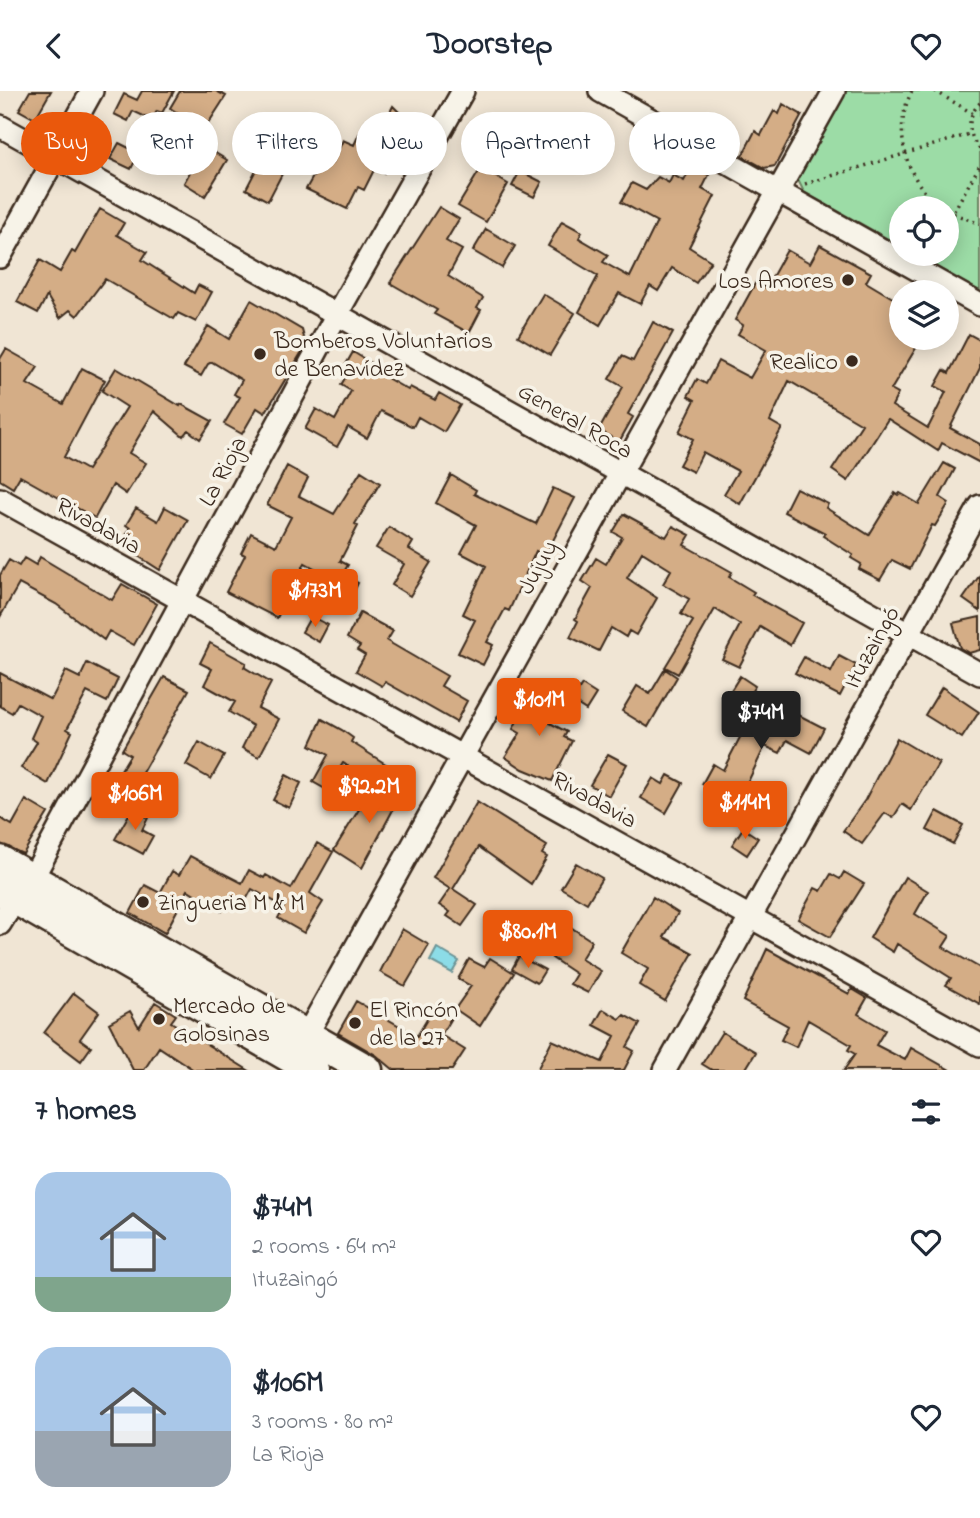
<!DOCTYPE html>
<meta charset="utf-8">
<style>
body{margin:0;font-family:"Indie Flower",sans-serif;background:#f6f6f7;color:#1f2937;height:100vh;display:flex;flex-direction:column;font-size:26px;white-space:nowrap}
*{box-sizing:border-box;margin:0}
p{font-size:23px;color:#747a83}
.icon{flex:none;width:38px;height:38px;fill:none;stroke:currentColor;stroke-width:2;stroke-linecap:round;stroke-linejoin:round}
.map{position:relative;height:979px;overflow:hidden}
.panel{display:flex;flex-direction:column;background:#fff;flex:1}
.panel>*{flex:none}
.top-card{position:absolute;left:21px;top:21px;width:938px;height:63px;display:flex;gap:14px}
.buttons{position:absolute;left:889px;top:105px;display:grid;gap:14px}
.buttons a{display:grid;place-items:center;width:70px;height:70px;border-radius:50%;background:#fff;box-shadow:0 4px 18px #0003;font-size:35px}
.price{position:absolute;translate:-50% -60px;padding:0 16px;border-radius:7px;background:#ea580c;color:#fff;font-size:23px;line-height:46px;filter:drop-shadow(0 2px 4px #0008)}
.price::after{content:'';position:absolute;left:50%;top:42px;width:21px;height:16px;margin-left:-10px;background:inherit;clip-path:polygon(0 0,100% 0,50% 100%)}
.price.current{background:#222;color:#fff}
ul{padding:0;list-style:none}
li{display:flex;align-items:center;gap:21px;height:175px;padding:0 35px}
li span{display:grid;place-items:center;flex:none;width:196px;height:140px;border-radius:21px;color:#555}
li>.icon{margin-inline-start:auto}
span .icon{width:84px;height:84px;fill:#fffc;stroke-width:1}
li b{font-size:30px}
h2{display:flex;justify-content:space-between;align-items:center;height:84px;padding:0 35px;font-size:30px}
.tag{padding:0 24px;border-radius:32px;background:#fff;box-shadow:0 4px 18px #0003;font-size:24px;line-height:63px}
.tag.current{background:#ea580c;color:#fff}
header{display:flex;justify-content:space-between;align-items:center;height:91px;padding:0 35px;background:#fff;font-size:32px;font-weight:700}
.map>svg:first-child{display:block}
.green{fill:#9cdca6;stroke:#6c8362;stroke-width:2}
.water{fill:#8cdce7;stroke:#6c9597;stroke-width:2}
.building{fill:#d4ad86;stroke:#3b2a1e;stroke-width:2}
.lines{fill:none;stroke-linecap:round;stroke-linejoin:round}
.minor-casing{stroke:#3b2a1e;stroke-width:26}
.secondary-casing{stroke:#3b2a1e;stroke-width:35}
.path{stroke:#3b2a1e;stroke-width:3.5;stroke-dasharray:2 5;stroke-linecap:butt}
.minor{stroke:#f7f3e8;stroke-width:21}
.secondary{stroke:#f7f3e8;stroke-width:30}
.poi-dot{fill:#3b2a1e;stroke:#f7f3e8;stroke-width:2.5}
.labels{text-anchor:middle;stroke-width:7;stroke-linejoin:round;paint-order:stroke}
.poi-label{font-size:24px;fill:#3b2a1e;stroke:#f7f3e8;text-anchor:start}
.street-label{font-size:24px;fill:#3b2a1e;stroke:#f7f3e8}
</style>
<header><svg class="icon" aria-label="back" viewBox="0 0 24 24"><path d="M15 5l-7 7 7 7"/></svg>Doorstep<svg class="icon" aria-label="heart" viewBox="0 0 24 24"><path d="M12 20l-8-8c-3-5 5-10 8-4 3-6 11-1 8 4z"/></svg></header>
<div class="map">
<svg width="980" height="979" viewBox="0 0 980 979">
<rect width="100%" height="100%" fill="#f0e5d4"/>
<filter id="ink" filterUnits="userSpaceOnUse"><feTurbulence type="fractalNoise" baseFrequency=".0143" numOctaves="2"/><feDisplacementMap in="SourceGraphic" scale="14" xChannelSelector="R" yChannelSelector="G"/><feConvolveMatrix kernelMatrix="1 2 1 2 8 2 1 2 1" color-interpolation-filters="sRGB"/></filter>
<g filter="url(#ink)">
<!-- green -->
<path class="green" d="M845,0H980V200L914,163H947V117H901V155L804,101L798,89L800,80Z"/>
<!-- water -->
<path class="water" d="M437,857L459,870L452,882L430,870Z"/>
<!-- building -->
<path class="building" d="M30,0H51L35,28L19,19Z
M142,0H174L162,22L157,20L152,29L133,20L128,30L114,23L124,3L137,9Z
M180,0H216L226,5L204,39L170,17Z
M783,13L802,24L775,75L764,77L742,65L755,40L761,44L774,20L779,23Z
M393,15L404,26L389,58L395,61L384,82L375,77L364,99L358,96L347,118L306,98L314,84L306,80L316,63L332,72L343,49L354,54L359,43L375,51Z
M119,52L139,62L131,78L110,68Z
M204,55L227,69L205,105L184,92Z
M260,71L282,83L268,110L246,98Z
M692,75L709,84L702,98L715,105L689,156L711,170L696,192L672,177L658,200L650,195L640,213L619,202L600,234L579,221L598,185L548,155L562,130L582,141L579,147L608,164L603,171L630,186L657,131L621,111L632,92L646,99L658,86L669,92L673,84L684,90Z
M481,77L508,93L486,131L458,115Z
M520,80L542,91L534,106L512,95Z
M439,116L459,128L446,150L462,159L448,185L483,207L477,217L481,219L469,242L434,223L437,219L390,192Z
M100,118L124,132L117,144L147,161L142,169L194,202L198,194L212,201L196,231L178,222L174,228L105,188L77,225L70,219L60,227L47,205L38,222L17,211L40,169L60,181L72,160L75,162Z
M486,138L515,155L502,177L473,160Z
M820,154L871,182L866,191L901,212V247H922L891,299L898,303L892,315L928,337L946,301L935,295L944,279L949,282L969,243L980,249V277L950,337L980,353V372L942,352L938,360L888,328L848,390L832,379L862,333L789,290L770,330L782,337L740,413L724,403L738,380L703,361L693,381L679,374L693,348L679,341L695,309L688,305L697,288L706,293L718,270L750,287L766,259L738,243L743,234L735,229L756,191L766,197L787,159L810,172Z
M543,203L575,222L550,264L518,245Z
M251,209L302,239L306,254L265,322L257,317L242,343L224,333L240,306L234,303L242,289L212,271L208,273L201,285L184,276L208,235L229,248Z
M653,231L673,242L628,323L633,326L619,351L599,339L623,296L609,288L622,265L633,270Z
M6,258L38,276L27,293L63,313L82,277L105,289L64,366L87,379L127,316L102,300L116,277L180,315L181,313L212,330L200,348L188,339L183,345L154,320L129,362L146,372L126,403L113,394L95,427L20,385L13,397L0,389V268Z
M353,261L371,272L368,276L408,299L410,296L435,309L439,302L460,314L444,341L418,326L413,336L381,320L367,347L348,336L337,356L305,338L316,318L335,329L351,300L341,294L345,287L340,284Z
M944,372L955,378L940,406L949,412L935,435L932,434L910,478L892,469L880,489L859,478L861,473L851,467L853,464L823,445L825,442L784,421L796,397L828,413L826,417L869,444L895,402L898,404L900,402L919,413Z
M287,375L308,387L299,405L334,423L361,380L380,392L355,433L358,435L340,470L348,474L342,484L358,492L351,507L328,495L332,487L305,472L277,527L226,501L245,464L241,462L251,442L276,455L291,426L267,414Z
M451,384L476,399L474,403L536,433L553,397L575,407L545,465L536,460L509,520L505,518L487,551L493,554L483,574L458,562L475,529L463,523L486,475L461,462L476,434L436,412Z
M165,416L188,429L160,479L121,454L130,437L126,434L136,417L158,430Z
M624,423L666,446L673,435L690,444L684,454L732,481L729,486L754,501L752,504L802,532L790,554L760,536L739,576L722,568L740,534L715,518L678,583L665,576L693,530L681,523L689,508L663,493L671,479L642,461L627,487L657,507L636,544L629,540L626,546L611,537L599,560L570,546L578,530L575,528L592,497L582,490L596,467L606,473L622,446L613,441Z
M389,436L413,451L409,458L431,471L410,505L392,494L404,473L376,457Z
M40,466L112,509L122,493L157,513L134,554L109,540L104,549L56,513L19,493L0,526V484L9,469L19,475L24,467L36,474Z
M980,484V520L963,508Z
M360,522L393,540L387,550L447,585L441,595L467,610L456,631L385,591L382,595L356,580L365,564L357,559L360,555L347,547Z
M311,525L328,534L319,551L302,541Z
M980,526V559L969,562L960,557L953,532Z
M210,552L246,572L244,576L271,592L258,617L279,628L259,666L242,657L253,635L229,621L235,611L204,594L212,578L200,572Z
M839,565L856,574L840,605L795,582L804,566L831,581Z
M87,572L118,588L107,611L87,601L67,638L72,641L48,693L21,677L37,651L31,647L41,625L18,612L12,622L0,615V582L51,609L66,580L80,587Z
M665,578L677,586L648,636L622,620L637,595L650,603Z
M740,585L755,595L743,614L728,604Z
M164,586L189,599L139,687L148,692L136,714L109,699L130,664L122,659Z
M582,594L596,603L586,619L572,610Z
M942,596L979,621L962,647L925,624Z
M533,598L560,613L550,632L567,641L564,646L572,650L552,690L523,678L505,666L520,642L513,638Z
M779,614L824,637L811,662L787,649L780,662L765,655L737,714L702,693L713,673L723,679L748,631L766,638Z
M322,628L342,639L353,647L351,651L392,677L380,696L343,672L327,699L313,691L328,664L310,654Z
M897,647L939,672L911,719L902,713L893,727L885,722L862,753L843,740L865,709Z
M199,651L224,665L211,688L186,674Z
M608,663L627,673L609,705L590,694Z
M286,684L301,692L289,717L273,709Z
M668,684L683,692L666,722L641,707L653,687L663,693Z
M405,699L408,714L394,717L362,777L334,759L361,715L351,709Z
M26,709L48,722L23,763L0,753V727L12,734Z
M477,711L547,755L542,763L547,766L531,793L479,756L453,798L477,814L462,835L447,825L450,821L439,814L450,798L433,787Z
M132,718L148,727L142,739L153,745L143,763L115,748Z
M937,720L963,734L953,753L927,739Z
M743,737L758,747L747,764L732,754Z
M317,752L333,761L310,802L323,811L304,842L278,827L284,816L252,798L241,818L227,810L222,820L188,799L165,842L130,822L145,794L160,802L172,780L179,784L190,765L242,792L249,779L264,787L266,784L291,798Z
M576,772L602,787L587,812L561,797Z
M844,781L864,793L830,846L798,828L815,797L821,800L831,783L840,788Z
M905,786L928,800L915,823L950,845L943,856L980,877V913L946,894L951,887L897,853L893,861L870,847Z
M653,806L678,822L664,846L693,862L665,910L639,894L648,878L621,862Z
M572,837L592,850L581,868L601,880L588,902L570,893L576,883L552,867Z
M402,838L429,854L405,895L380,881Z
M767,858L849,903L852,898L867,907L858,923L885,939L876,954L905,969L911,957L950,979H844L855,963L848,959L851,954L808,929L796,956L781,949L788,935L743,910Z
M519,865L545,879L537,892L512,878Z
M490,867L514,882L480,935L455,918L471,895L458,888L469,868L484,876Z
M74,902L99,921L80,948L91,956L81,970L44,942Z
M356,910L417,945L435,915L452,925L441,944L465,959L452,979H394L376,964L338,942Z
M155,911L176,924L171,931L248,979H194L159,956L144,979H133L109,932L130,920L139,936Z
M603,918L620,928L624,924L640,933L627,956L634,960L624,979H537L552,949L602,971L615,945L594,934Z
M722,941L756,961L745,979H712L702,973Z"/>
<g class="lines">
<defs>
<path id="minor" d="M600,0L980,214
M0,35L980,583
M0,166L92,0
M0,408L980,954
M32,788L337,223L463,0
M0,833L16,807
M300,956L834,0
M665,979L980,415"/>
<path id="secondary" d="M0,770L367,979
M0,799L313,979"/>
</defs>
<!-- minor casing -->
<use href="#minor" class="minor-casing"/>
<!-- secondary casing -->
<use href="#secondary" class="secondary-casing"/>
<!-- path -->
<path class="path" d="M912,0C891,40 906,91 942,117
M935,0L972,22
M980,12C966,26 967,43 980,58
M805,93L970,43
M947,120L980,133
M947,132L980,74"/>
<!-- minor -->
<use href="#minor" class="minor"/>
<!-- secondary -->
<use href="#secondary" class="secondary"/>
</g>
</g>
<!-- markers -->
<g class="poi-dot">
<circle cx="848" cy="189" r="7"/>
<circle cx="260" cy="263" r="7"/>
<circle cx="852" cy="270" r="7"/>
<circle cx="143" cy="811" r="7"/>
<circle cx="159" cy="928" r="7"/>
<circle cx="355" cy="932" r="7"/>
</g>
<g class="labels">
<!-- poi labels -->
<g class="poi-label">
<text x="834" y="197" text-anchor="end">Los Amores</text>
<text x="274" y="257">Bomberos Voluntarios<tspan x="274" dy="28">de Benavídez</tspan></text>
<text x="838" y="278" text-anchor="end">Realico</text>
<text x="157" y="819">Zingueria M &amp; M</text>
<text x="173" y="922">Mercado de<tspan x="173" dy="28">Golosinas</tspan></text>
<text x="369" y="926">El Rincón<tspan x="369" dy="28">de la 27</tspan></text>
</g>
<!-- street labels -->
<g class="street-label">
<text transform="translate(576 329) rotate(30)" y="8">General Roca</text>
<text transform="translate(222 380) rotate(-62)" y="8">La Rioja</text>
<text transform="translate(99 434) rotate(29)" y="8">Rivadavia</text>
<text transform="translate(537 476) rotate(-61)" y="8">Jujuy</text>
<text transform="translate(871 556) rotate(-61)" y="8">Ituzaingó</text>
<text transform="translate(595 708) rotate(29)" y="8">Rivadavia</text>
</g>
</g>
</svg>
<div class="buttons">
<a><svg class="icon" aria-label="locate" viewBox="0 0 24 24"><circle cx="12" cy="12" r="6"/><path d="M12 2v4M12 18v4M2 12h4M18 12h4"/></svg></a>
<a><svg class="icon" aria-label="layers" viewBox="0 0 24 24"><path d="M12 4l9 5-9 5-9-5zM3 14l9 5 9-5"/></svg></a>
</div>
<b class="price" style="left:315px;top:538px">$173M</b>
<b class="price" style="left:539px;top:647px">$101M</b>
<b class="price current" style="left:761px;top:660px">$74M</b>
<b class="price" style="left:369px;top:734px">$92.2M</b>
<b class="price" style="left:135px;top:741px">$106M</b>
<b class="price" style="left:745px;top:750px">$114M</b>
<b class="price" style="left:528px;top:879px">$80.1M</b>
<div class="top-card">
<a class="tag current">Buy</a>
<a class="tag">Rent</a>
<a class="tag">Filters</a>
<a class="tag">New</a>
<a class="tag">Apartment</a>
<a class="tag">House</a>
</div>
</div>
<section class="panel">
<h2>7 homes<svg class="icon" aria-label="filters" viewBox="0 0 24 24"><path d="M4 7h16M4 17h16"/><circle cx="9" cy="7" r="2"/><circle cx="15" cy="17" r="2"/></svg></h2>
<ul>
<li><span style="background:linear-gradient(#a9c7e8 75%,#7fa58c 0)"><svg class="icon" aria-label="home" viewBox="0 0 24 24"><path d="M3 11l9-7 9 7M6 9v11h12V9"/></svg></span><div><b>$74M</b><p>2 rooms · 64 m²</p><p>Ituzaingó</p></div><svg class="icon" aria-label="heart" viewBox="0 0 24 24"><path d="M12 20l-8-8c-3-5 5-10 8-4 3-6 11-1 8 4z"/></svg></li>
<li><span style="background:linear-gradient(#a9c7e8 60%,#9aa5b1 0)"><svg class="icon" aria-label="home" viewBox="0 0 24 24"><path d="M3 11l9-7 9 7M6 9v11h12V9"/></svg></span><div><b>$106M</b><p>3 rooms · 80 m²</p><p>La Rioja</p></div><svg class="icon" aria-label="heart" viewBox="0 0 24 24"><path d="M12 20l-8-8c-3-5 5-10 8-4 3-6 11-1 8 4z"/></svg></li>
</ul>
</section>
